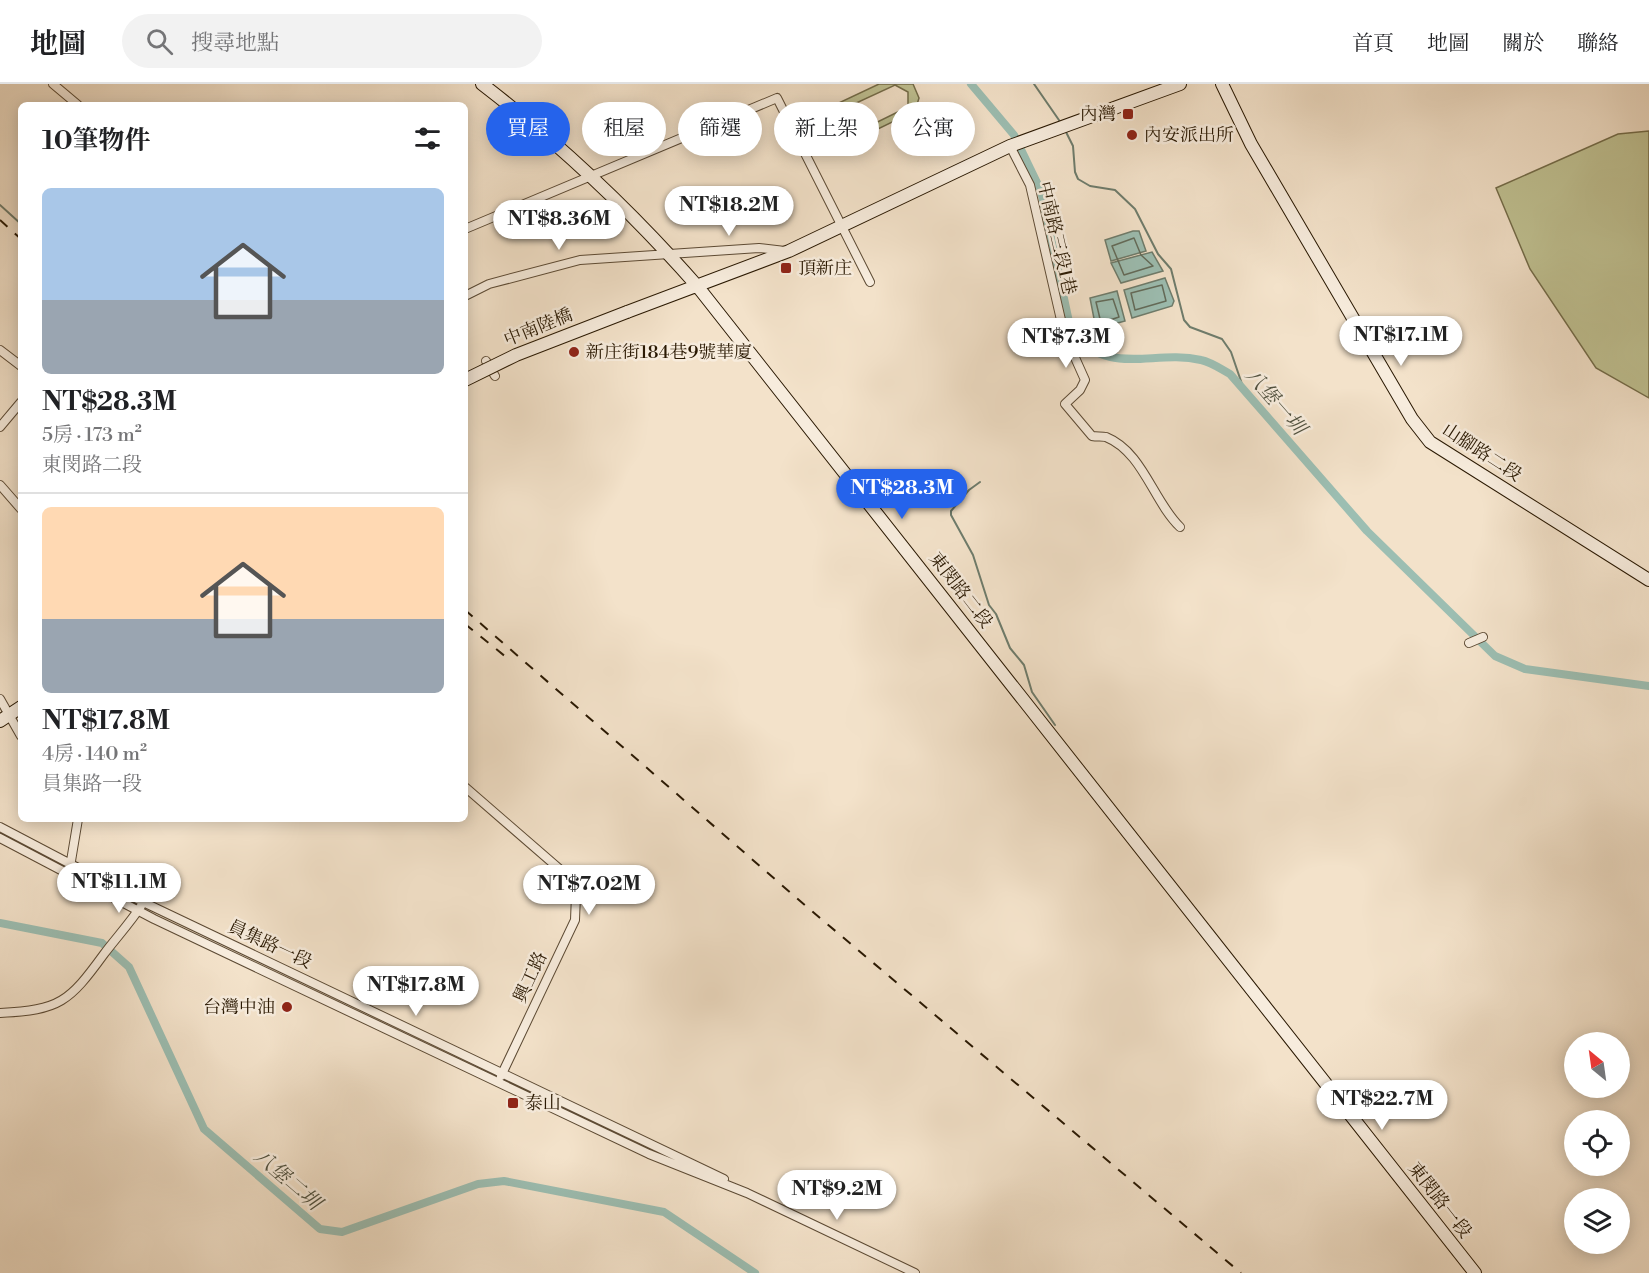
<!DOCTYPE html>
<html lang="zh-TW">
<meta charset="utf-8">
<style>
body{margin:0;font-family:"Libre Bodoni","Noto Serif TC",serif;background:#f2f2f2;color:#202124;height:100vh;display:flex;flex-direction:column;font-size:22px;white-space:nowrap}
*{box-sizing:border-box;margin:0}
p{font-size:20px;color:#757577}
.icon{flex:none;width:33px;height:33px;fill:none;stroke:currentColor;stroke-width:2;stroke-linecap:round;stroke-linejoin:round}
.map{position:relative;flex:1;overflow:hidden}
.side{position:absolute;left:18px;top:18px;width:450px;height:720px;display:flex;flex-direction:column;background:#fff;border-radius:9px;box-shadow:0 3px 15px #0003}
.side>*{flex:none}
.top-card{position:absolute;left:486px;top:18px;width:570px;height:54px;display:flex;gap:12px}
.needle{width:39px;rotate:331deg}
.buttons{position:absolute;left:1564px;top:948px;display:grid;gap:12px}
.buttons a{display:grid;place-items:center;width:66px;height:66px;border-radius:50%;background:#fff;box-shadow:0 3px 15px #0003;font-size:30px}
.price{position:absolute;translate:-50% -51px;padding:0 14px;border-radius:21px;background:#fff;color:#222;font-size:20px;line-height:39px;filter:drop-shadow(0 2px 3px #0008)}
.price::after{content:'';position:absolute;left:50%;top:36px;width:18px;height:14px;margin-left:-9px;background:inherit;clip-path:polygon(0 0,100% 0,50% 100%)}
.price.current{background:#2563eb;color:#fff}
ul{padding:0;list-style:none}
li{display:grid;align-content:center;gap:12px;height:318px;padding:0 24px}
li+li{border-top:2px solid #e0e0e0}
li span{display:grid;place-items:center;height:186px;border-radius:9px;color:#555}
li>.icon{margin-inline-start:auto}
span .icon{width:108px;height:108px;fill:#fffc;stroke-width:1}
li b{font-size:26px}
h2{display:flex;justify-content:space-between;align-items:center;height:72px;padding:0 24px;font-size:26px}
.pill{padding:0 21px;border-radius:27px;background:#fff;box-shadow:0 3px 15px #0003;font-size:21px;line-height:54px}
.pill.current{background:#2563eb;color:#fff}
header{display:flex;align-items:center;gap:36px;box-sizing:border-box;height:84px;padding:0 30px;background:#fff;border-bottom:2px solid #e0e0e0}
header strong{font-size:28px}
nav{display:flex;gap:33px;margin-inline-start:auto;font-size:21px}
.search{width:420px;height:54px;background:#f2f2f2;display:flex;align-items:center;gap:15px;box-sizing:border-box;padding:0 21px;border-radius:33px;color:#757577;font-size:22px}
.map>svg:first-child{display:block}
.green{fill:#c0c293;stroke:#746d4a;stroke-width:1.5;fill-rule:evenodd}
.water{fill:#9cbeb2;stroke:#6e7c6c;stroke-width:1.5}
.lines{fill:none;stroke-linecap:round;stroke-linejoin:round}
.shore{stroke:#626b5a;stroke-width:1.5}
.stream{stroke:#6e7c6c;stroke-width:2}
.canal{stroke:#9cbeb2;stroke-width:8}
.minor-casing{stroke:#5c4a34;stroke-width:10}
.secondary-casing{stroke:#291802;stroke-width:14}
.minor{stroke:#f7ecdd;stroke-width:8}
.secondary{stroke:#f7ecdd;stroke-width:12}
.rail{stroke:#291802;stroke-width:2;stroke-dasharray:10 10;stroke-linecap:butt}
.secondary-bridge-casing{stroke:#291802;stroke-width:14;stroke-linecap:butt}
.secondary-bridge{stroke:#f7ecdd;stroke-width:12}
.poi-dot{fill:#8f2418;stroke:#f7ecdd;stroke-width:2}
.labels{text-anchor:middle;stroke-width:5;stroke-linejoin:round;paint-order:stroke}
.poi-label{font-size:18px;fill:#291802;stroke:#f7ecdd;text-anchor:start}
.street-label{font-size:18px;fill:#291802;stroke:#f7ecdd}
.water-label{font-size:20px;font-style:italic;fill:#515240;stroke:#f7ecdd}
</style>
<header>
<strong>地圖</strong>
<div class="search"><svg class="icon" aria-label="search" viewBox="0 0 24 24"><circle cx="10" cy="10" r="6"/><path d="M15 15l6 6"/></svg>搜尋地點</div>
<nav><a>首頁</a><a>地圖</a><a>關於</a><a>聯絡</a></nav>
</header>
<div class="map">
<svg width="1649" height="1189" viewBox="0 0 1649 1189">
<rect width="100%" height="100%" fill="#f3e2ca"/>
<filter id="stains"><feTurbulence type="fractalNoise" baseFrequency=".00333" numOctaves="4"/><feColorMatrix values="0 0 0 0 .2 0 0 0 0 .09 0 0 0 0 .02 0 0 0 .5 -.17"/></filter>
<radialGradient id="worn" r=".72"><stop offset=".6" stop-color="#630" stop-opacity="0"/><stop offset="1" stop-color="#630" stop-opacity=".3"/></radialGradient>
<!-- green -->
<path class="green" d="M879,0H913L919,14L915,27L843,62L825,55L818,37L814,38L811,32ZM895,1L908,8V23L843,55L827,47L828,32Z
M1649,47V314L1596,284L1530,185L1496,104L1618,50Z"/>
<!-- water -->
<path class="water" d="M1133,147H1139L1146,167L1111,177L1105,156Z
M1152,168L1163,187L1121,199L1111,179Z
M1165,194L1174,217L1172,222L1132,234L1124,206Z
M1117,207L1125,237L1096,245L1090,214Z"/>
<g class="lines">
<!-- shore -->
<path class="shore" d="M1134,154L1141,171L1153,182L1124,191L1112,162Z
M1162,201L1166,217L1135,226L1131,209Z
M1113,215L1119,233L1101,239L1096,218Z"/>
<!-- stream -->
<path class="stream" d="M1034,0L1061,39
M1065,46L1073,62L1075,88L1078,95L1090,102L1115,106L1135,125L1158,170L1171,185L1184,236L1190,243L1222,255L1231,268L1243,303
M0,121L21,140
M980,398L969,406L951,427V431L973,471L989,521L996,530L1010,564L1024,581L1032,608L1055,641"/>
<!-- canal -->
<path class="canal" d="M971,0L1014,51L1041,107L1071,247C1108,294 1153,265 1201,276C1211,278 1221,285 1230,290L1367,447L1495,572L1525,585L1649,602
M0,839L102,859L129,883L204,1045L320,1145L342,1148L478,1100L504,1097L664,1128L755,1189"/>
<defs>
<path id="minor" d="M53,0L78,21
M1010,62L1030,101L1064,249L1085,296L1080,306L1065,320L1092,352C1097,353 1102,352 1106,353C1143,368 1153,417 1180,443
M465,145L777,14L870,198
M465,212L489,200L580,176L759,164L785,167
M0,266L21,282
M486,277L495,292
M0,343L21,318
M0,401L21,425
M1469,559L1483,553
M0,615L21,652
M465,703L563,788L576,811L575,836L501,992
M0,743L143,818L724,1095
M0,754L154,835L649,1070L747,1109L915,1189
M70,783L78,735
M0,929C60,926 69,918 104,870C116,854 130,839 141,822"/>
<path id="secondary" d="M482,0C560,60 633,129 698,203L1475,1189
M1222,0L1251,60L1412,335L1430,358L1649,496
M627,228L789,167L1010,62L1180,0
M0,637L21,623"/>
</defs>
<!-- minor casing -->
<use href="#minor" class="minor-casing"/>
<!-- secondary casing -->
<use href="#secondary" class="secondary-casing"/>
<!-- minor -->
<use href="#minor" class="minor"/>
<!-- secondary -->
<use href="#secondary" class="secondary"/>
<!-- rail -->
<path class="rail" d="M0,136L21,155
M465,526L807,823L1241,1189
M465,540L506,573"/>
<defs>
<path id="secondary-bridge" d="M465,296L516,271L627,228"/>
</defs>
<!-- secondary-bridge casing -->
<use href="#secondary-bridge" class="secondary-bridge-casing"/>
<!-- secondary-bridge -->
<use href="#secondary-bridge" class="secondary-bridge"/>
</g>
<!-- markers -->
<g class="poi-dot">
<rect x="1122" y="24" width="12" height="12" rx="3"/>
<circle cx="1132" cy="51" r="6"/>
<rect x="780" y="178" width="12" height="12" rx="3"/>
<circle cx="574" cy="268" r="6"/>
<circle cx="287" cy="923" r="6"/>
<rect x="507" y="1013" width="12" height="12" rx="3"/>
</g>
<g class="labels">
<!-- poi labels -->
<g class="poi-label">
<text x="1116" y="36" text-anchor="end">內灣</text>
<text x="1144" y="57">內安派出所</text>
<text x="798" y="190">頂新庄</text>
<text x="586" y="274">新庄街184巷9號華廈</text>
<text x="275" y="929" text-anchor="end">台灣中油</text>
<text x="525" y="1025">泰山</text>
</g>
<!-- street labels -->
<g class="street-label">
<text transform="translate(1057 154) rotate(77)" y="6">中南路三段1巷</text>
<text transform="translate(538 243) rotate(-22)" y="6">中南陸橋</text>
<text transform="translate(1482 368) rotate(33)" y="6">山腳路二段</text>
<text transform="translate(961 506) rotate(52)" y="6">東閔路二段</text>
<text transform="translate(270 860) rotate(25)" y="6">員集路一段</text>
<text transform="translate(530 893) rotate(-65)" y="6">興工路</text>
<text transform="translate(1440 1116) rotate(52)" y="6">東閔路一段</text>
</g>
<!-- water labels -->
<g class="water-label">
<text transform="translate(1276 317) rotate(49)" y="7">八堡一圳</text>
<text transform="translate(288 1095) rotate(41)" y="7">八堡二圳</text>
</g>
</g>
<rect width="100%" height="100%" filter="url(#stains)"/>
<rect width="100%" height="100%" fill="url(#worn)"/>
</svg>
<div class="buttons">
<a><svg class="needle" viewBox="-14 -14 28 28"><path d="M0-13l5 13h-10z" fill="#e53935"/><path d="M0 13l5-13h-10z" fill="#757577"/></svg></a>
<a><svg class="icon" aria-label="locate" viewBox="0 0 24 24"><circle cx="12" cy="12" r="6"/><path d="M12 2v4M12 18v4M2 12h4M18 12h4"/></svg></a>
<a><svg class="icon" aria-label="layers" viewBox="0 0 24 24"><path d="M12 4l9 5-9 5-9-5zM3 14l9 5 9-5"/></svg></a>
</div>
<b class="price" style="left:729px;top:153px">NT$18.2M</b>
<b class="price" style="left:559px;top:167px">NT$8.36M</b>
<b class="price" style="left:1401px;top:283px">NT$17.1M</b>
<b class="price" style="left:1066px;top:285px">NT$7.3M</b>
<b class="price current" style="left:902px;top:436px">NT$28.3M</b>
<b class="price" style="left:119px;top:830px">NT$11.1M</b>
<b class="price" style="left:589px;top:832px">NT$7.02M</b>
<b class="price" style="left:416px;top:933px">NT$17.8M</b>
<b class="price" style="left:1382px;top:1047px">NT$22.7M</b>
<b class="price" style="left:837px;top:1137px">NT$9.2M</b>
<div class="top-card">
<a class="pill current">買屋</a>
<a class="pill">租屋</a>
<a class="pill">篩選</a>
<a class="pill">新上架</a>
<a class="pill">公寓</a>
</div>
<section class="side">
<h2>10筆物件<svg class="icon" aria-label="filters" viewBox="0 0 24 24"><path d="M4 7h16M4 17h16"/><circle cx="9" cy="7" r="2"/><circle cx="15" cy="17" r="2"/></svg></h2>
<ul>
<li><span style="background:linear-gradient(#a9c7e8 60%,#9aa5b1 0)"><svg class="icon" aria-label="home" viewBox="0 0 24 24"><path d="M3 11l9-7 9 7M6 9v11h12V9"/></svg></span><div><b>NT$28.3M</b><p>5房 · 173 m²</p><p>東閔路二段</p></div></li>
<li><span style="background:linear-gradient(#ffd9b3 60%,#9aa5b1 0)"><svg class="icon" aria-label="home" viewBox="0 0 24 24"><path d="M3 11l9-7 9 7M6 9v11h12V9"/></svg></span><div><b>NT$17.8M</b><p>4房 · 140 m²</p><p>員集路一段</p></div></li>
</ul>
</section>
</div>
